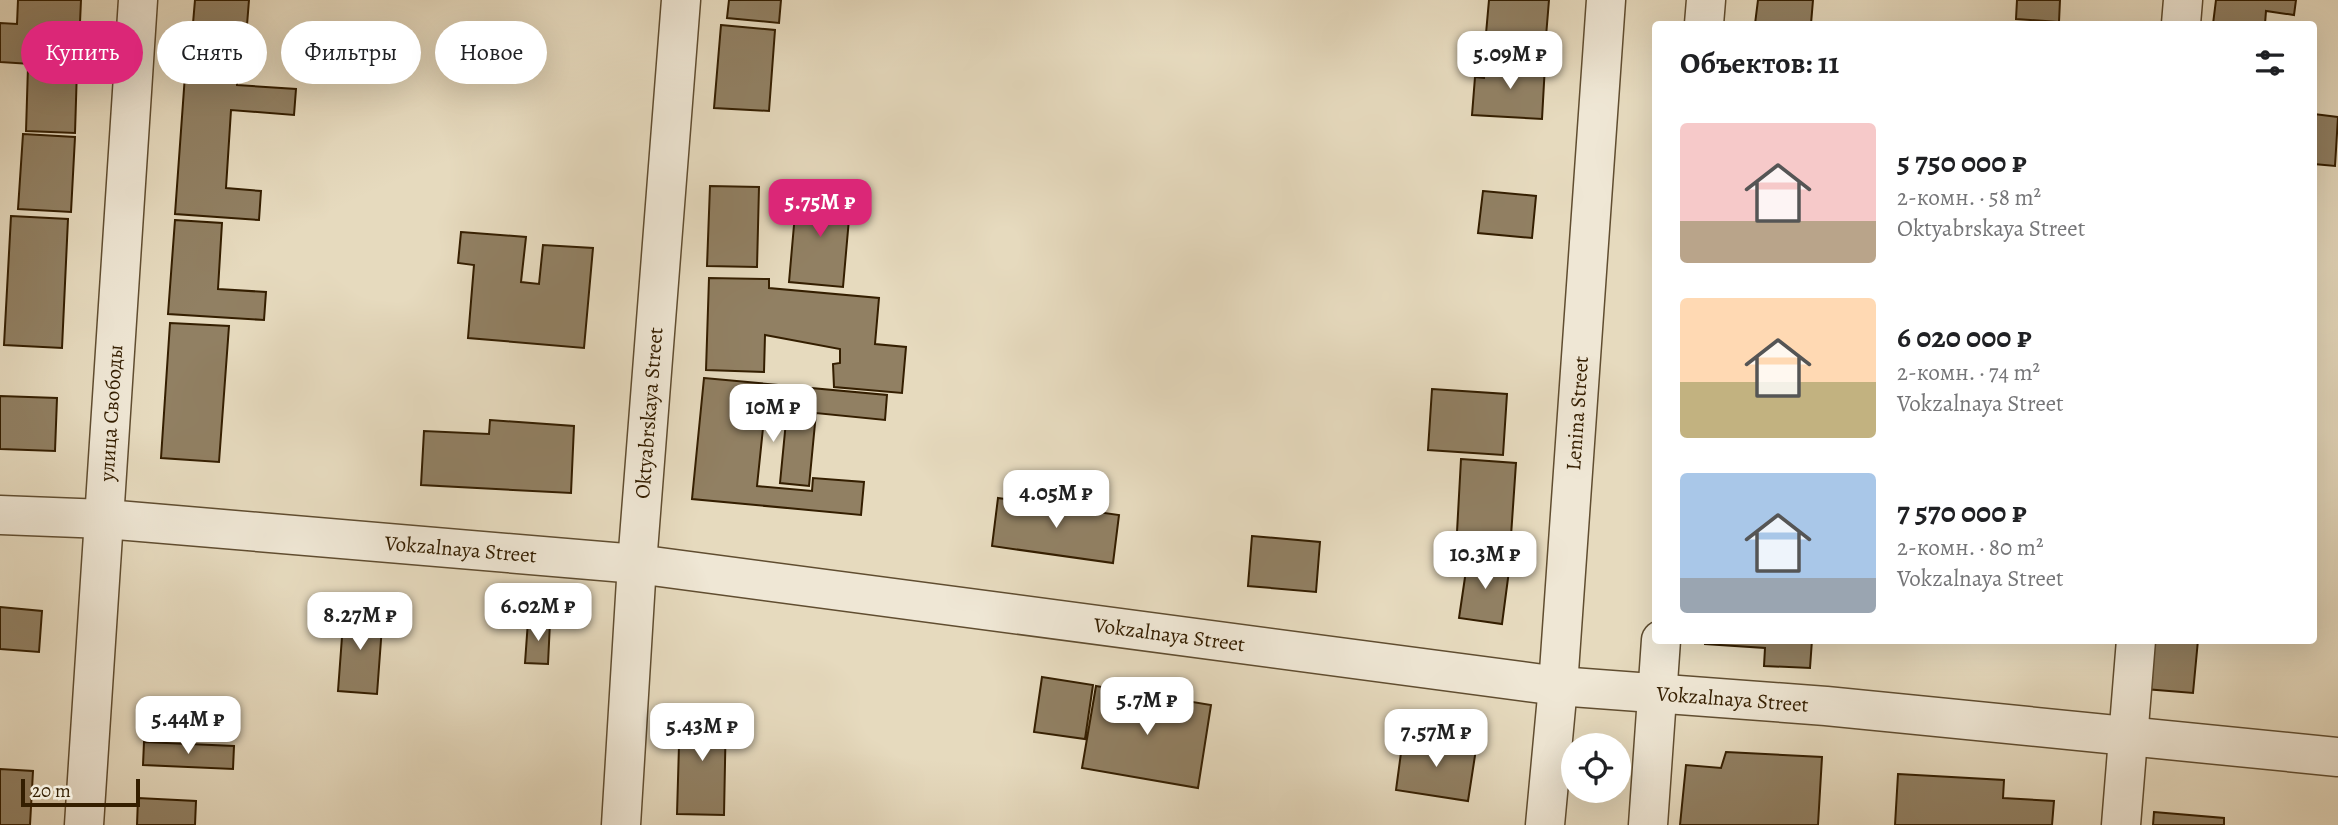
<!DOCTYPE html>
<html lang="ru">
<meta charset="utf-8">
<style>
body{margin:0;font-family:Alegreya,serif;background:#f2f2f2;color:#202124;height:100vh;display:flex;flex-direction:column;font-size:26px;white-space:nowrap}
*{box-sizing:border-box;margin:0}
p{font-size:23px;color:#757577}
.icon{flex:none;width:38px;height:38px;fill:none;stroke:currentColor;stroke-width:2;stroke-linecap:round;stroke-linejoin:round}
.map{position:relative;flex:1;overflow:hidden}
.drawer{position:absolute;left:1652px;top:21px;width:665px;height:623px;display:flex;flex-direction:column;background:#fff;border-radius:7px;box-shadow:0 7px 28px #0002}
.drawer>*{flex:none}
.top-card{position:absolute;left:21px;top:21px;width:665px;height:63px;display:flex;gap:14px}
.tools{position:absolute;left:1561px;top:733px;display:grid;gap:14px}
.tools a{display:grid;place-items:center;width:70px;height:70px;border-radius:50%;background:#fff;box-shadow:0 7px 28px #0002;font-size:35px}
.scale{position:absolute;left:21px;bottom:18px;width:119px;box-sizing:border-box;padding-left:7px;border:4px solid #341e00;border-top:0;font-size:19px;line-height:24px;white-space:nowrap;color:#341e00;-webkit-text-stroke:5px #efe7d5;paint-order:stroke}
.price{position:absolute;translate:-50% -60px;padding:0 16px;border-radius:14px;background:#fff;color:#222;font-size:23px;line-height:46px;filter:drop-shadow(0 2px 4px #0008)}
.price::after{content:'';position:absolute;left:50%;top:42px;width:21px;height:16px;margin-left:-10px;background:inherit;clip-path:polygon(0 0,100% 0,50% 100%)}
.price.current{background:#db2777;color:#fff}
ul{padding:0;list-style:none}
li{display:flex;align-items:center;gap:21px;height:175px;padding:0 28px}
li span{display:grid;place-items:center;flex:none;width:196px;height:140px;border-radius:7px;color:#555}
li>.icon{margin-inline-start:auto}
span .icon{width:84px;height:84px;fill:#fffc;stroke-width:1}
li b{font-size:30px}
h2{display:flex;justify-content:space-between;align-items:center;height:84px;padding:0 28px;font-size:30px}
.pill{padding:0 24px;border-radius:32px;background:#fff;box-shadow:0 7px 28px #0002;font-size:24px;line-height:63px}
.pill.current{background:#db2777;color:#fff}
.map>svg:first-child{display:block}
.building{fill:#918063;stroke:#341e00;stroke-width:2}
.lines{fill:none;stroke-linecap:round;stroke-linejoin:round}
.minor-casing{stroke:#604d30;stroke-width:41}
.minor{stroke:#efe7d5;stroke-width:38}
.labels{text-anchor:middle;stroke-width:5;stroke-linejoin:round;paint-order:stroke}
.street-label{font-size:21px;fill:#341e00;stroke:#efe7d5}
</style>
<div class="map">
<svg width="2338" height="825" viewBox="0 0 2338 825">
<rect width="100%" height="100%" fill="#e6dabe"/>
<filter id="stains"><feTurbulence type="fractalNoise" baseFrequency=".00286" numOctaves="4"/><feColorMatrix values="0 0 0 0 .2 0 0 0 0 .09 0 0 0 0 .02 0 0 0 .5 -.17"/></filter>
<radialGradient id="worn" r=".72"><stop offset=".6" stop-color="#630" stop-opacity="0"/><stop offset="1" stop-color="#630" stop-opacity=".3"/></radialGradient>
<!-- building -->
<path class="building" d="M18,0H81L78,67L0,62V23L17,24Z
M195,0H249L243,75L189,70Z
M729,0H781L779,23L727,18Z
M1489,0H1549L1544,61L1484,56Z
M1758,0H1813L1811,24H1755Z
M2017,0H2060L2059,22L2016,19Z
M2216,0H2296L2294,15L2266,11L2265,24H2213Z
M721,25L775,30L769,111L714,108Z
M1485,62L1545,65L1542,119L1472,115L1475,77L1484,78Z
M28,66L77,68L75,133L26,131Z
M185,75L237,79V85L296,89L294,115L231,110L226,188L261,191L259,220L175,214Z
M2314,114L2338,117L2335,166L2314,164Z
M23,134L75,137L71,212L18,209Z
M710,186L759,187L757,267L707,266Z
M797,191L851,196L843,287L789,282Z
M1483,191L1536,196L1532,238L1478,233Z
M11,216L68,219L62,348L4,345Z
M175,220L222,223L218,289L266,292L264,320L168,314Z
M461,232L526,237L521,282L539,284L543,245L593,248L584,348L468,338L474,265L458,263Z
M709,278L769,279V288L879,298L875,344L906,347L902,393L834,387L833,364L840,363V349L765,335L764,372L706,370Z
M170,323L229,326L219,462L161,458Z
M704,378L887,395L885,420L816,413L809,486L780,483L787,411L765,409L757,486L812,491L813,478L864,482L861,515L692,499Z
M1432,389L1507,394L1503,455L1428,450Z
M0,396L57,398L55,451L0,449Z
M490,420L574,426L571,493L421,485L424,431L489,434Z
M1461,459L1516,463L1511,536L1457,532Z
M998,498L1119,515L1113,563L992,546Z
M1252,536L1320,542L1316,592L1248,586Z
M1468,557L1510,563L1502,624L1459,618Z
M0,607L42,611L39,652L0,649Z
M344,610L383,613L377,694L338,691Z
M528,621L550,622L548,664L525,663Z
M1705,640H1812L1810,668L1764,666L1765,648L1705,644Z
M2149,640H2198L2193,693L2145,689Z
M1042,677L1093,685L1085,739L1034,732Z
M1096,686L1211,705L1198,788L1082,768Z
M680,711L726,712L724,815L677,814Z
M1403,738L1476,749L1468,801L1396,790Z
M144,742L234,746L233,769L143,765Z
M1726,752L1822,757L1818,825H1680L1686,765L1721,768Z
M0,769L33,771L30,825H0Z
M1898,774L2004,780L2003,798L2054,801L2052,825H1895Z
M138,798L196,801L195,825H137Z
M2154,812L2224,818V825H2153Z"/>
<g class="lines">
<defs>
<g id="minor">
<path d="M1704,24L1706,0"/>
<path d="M2181,24L2183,0"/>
<path id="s1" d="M0,515L105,519L637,564L1558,686L1826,706L2338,757"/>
<path id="s2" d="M84,825L138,0"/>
<path id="s3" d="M621,825L637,564L681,0"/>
<path id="s4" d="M1545,825L1558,686L1606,0"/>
<path d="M1648,825L1661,640"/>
<path d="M2121,825L2136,640"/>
</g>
</defs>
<!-- minor casing -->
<use href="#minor" class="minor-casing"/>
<!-- minor -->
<use href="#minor" class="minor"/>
</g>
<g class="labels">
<!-- street labels -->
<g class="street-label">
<text dy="7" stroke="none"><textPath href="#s3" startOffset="413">Oktyabrskaya Street</textPath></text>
<text dy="7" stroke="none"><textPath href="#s2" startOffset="413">улица Свободы</textPath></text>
<text dy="7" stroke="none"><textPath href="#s4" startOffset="413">Lenina Street</textPath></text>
<text dy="7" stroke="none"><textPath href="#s1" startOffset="462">Vokzalnaya Street</textPath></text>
<text dy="7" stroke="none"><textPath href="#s1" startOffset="1176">Vokzalnaya Street</textPath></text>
<text dy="7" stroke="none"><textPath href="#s1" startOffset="1743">Vokzalnaya Street</textPath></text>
</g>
</g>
<rect width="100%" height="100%" filter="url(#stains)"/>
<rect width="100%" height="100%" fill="url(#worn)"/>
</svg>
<div class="tools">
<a><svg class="icon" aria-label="locate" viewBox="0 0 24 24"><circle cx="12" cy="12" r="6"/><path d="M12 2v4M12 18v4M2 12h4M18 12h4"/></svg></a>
</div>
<div class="scale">20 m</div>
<b class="price" style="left:1510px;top:91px">5.09M ₽</b>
<b class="price current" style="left:820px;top:239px">5.75M ₽</b>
<b class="price" style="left:773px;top:444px">10M ₽</b>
<b class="price" style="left:1056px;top:530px">4.05M ₽</b>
<b class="price" style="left:1485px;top:591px">10.3M ₽</b>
<b class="price" style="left:538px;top:643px">6.02M ₽</b>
<b class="price" style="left:360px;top:652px">8.27M ₽</b>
<b class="price" style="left:1147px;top:737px">5.7M ₽</b>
<b class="price" style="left:188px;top:756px">5.44M ₽</b>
<b class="price" style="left:702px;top:763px">5.43M ₽</b>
<b class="price" style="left:1436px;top:769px">7.57M ₽</b>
<div class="top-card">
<a class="pill current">Купить</a>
<a class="pill">Снять</a>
<a class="pill">Фильтры</a>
<a class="pill">Новое</a>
</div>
<section class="drawer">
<h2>Объектов: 11<svg class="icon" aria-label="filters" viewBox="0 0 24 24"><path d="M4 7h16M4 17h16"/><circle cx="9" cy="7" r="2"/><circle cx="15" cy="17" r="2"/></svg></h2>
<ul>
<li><span style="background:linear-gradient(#f6c9c9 70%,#b9a48a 0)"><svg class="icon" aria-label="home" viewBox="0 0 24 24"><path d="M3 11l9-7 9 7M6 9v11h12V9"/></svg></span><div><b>5 750 000 ₽</b><p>2-комн. · 58 m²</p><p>Oktyabrskaya Street</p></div></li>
<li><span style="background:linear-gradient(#ffd9b3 60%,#c2b280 0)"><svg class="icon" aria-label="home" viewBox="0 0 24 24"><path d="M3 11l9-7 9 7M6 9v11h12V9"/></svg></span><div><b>6 020 000 ₽</b><p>2-комн. · 74 m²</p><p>Vokzalnaya Street</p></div></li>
<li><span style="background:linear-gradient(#a9c7e8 75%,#9aa5b1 0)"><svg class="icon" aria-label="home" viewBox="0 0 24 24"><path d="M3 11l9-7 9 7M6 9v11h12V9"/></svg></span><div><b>7 570 000 ₽</b><p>2-комн. · 80 m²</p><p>Vokzalnaya Street</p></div></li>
</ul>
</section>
</div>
